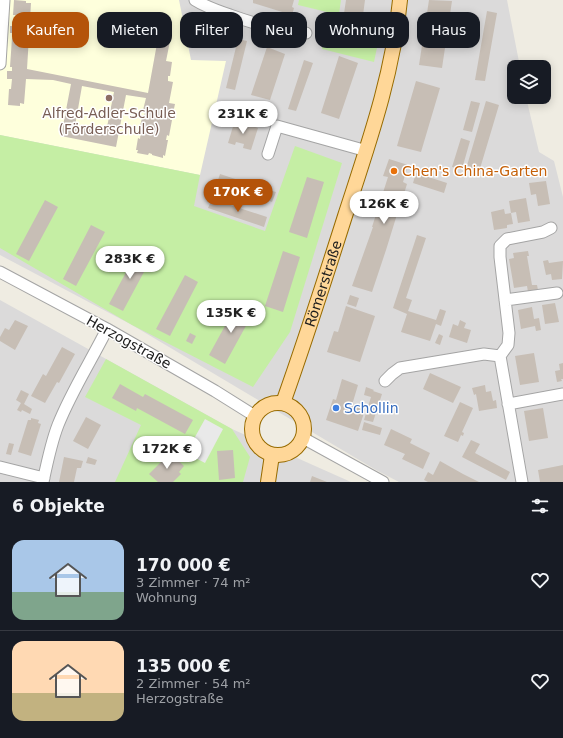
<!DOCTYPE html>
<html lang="de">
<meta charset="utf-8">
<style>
body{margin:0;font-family:"DejaVu Sans",sans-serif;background:#20242c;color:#f1f3f6;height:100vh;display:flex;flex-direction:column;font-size:15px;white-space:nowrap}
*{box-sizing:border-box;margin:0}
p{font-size:13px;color:#9ea1a6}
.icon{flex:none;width:22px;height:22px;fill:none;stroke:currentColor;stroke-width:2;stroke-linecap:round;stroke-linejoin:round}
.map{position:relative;height:482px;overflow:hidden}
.side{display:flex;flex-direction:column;background:#171b24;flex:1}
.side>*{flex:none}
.top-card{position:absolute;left:12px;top:12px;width:539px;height:36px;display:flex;gap:8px}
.buttons{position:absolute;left:507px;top:60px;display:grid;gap:8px}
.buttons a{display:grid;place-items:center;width:44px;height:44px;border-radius:8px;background:#171b24;box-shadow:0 2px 10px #0003;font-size:20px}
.price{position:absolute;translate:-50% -34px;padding:0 9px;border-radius:14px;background:#fff;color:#222;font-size:13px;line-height:26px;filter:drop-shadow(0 1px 2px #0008)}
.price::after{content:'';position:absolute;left:50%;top:24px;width:12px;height:9px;margin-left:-6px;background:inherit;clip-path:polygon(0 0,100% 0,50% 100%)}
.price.current{background:#b45309;color:#fff}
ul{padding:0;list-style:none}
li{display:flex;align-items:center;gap:12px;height:100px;padding:0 12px}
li+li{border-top:1px solid #363941}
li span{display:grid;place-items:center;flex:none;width:112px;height:80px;border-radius:12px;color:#555}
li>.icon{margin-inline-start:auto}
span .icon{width:48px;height:48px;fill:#fffc;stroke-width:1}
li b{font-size:17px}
h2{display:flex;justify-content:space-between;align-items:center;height:48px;padding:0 12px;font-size:17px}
.pill{padding:0 14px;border-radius:12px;background:#171b24;box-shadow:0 2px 10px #0003;font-size:14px;line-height:36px}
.pill.current{background:#b45309;color:#fff}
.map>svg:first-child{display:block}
.residential{fill:#dbdada}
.education{fill:#feffdc}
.grass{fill:#c5eea4}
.parking{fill:#e9e9e9}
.building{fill:#c7beb5;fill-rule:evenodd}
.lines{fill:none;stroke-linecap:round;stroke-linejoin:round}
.minor-casing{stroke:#a4a4a4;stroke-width:13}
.major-casing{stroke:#976b00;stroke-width:16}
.minor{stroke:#fff;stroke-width:11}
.major{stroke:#ffd798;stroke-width:14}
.education-dot{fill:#8d6e63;stroke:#fff;stroke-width:1.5}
.food-dot{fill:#e8710a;stroke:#fff;stroke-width:1.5}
.shop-dot{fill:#3f7fe0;stroke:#fff;stroke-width:1.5}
.labels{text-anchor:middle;stroke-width:3;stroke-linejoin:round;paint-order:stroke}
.education-label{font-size:14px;fill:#785e54;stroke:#fff}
.food-label{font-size:14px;fill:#c56008;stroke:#fff;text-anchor:start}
.street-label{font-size:14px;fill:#1d1d1d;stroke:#fff}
.shop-label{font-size:14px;fill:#366cbe;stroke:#fff;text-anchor:start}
</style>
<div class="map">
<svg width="563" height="482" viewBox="0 0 563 482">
<rect width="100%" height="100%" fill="#efece2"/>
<!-- residential -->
<path class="residential" d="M0,0H507L520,67H514V97H526L539,152L554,161L563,197V482H399L376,470L132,325L0,255Z
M0,300L232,429L351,482H0Z"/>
<!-- education -->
<path class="education" d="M0,0H179L191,60L226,61L200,175L0,135Z"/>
<!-- grass -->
<path class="grass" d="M299,0H341L337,28L380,33L374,62L322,49L327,12L298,5Z
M0,135L200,175L194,206L265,231L295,146L342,163L290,332L253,387L132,325L0,248Z
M106,359L232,429L250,457L243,482H115L141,425L85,397Z"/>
<!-- parking -->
<path class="parking" d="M205,419L223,429L205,463L186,453Z"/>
<!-- building -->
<path class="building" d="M14,0L26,1V3H31L27,69L148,93L158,38H160V34L171,36L166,61L172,62L170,76H168V81L173,82L169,103L175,104L172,118L171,117L170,120H172L169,136L167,135L166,140H168L165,156L163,155V158L152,155V154L149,153L148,155L137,153L138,150H136L138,138L140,139L141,130H139L142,118L144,119L145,111L143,110L146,98L126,95L116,147L61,136L71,84L53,80L26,79L24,104L20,103V106L8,105L9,89H11L12,79H7V71H12V67H10L12,38H14L15,33H10V26H15L16,15H13ZM82,86L114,92L106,132L75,126Z
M253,0H294L292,7L294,8L292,15L253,3Z
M346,0H365L361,30L342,27Z
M429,0L452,1L442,68L419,65Z
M487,11L497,13L485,81L475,80Z
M238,39L247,41L235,90L226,88Z
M267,47L285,54L270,100L251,95Z
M339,56L358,63L339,119L321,113Z
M304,60L313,63L296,111L288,109Z
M416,81L440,88L421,152L397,146Z
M471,101L480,103L472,132L463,130Z
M486,101L499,105L479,172L466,169Z
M235,120L258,128L251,150L243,148L244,144L236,142L235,145L228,143Z
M461,138L470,141L462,169L452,167Z
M389,159L408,165L403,182L407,184L403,197L407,198L408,196L418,199L414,213L399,208L386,250L372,292L352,286L373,227H372L388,177L383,176Z
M416,173L447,183L444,193L413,183Z
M220,174L257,186L253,195L217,183Z
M307,177L324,182L307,238L289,232Z
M546,181L550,204L538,206L536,194L531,195L529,183Z
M265,189L276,192L272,202L262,198Z
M526,198L530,221L518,223L516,212L511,213L509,201Z
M212,199L267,217L264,227L208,208Z
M45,200L58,207L29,261L16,254Z
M504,209L505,214L511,213L513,224L507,225V228L494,230L491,212Z
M91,225L105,232L76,286L63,279Z
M417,235L426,238L406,298L412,300L408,311L436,320L440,309L446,311L441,326L436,324L430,341L401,332L407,314L393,308Z
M138,250L152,257L123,311L109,304Z
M283,251L300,257L283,312L265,306Z
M528,251L529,256H527L532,285H537L538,290L528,292L527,286L514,288L509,259L514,258L513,253Z
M548,260L549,263L563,261L562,279L552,280L551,274L546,275L543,261Z
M185,275L198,282L170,336L156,329Z
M350,295L359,298L356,307L347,304Z
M555,303L559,322L545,324L542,305Z
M237,304L253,313L225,364L209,355Z
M346,306L375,316L360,362L327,352L334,331L338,332Z
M532,307L534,319L539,318L541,330L536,331L535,326L521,329L518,310Z
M15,320L28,326L15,350L0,341V337L5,328L9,330Z
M460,320L466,323L464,328L471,330L467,343L449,337L453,324L458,326Z
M190,333L196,336L192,344L186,341Z
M439,334L443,336L440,345L435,343Z
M62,347L75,354L59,383L57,382L45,403L31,396L43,374L46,376Z
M534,353L539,382L520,385L515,356Z
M563,363V379H561L562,381L557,382L555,371L560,370L559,364Z
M430,373L461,387L453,403L423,389Z
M342,379L358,385L352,405L365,410L358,431L326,420L333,399L336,400Z
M120,384L143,397L145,394L193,420L185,434L137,408L136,411L112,398Z
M485,385L486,392L491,391L493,401L496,400L497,408L479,411L476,394L474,395L472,388Z
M366,387L374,390L373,391L382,394L373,422L364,420L371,397L364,395Z
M21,390L29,394L24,404L32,409L30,414L22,410L21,412L17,410L21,403L16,400Z
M460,402L473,408L462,432L464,433L463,436L461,435L458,442L444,436Z
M543,408L548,438L529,441L524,411Z
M86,417L101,425L88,449L73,441Z
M31,418L39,420L38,423L41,424L31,456L18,452L28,420H31Z
M364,422L382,428L380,435L362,430Z
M391,429L412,439L410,443L430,453L423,469L402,459L405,454L384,445Z
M471,440L480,444L475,453L510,472L506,480L462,457Z
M9,443L14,444L11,455L6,454Z
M233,450L235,478L219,480L217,451Z
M170,453L184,466L179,472L181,474L173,482H158L149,474Z
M64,457L83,461L81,468H77L74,482H59Z
M88,457L97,460L95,465L86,463Z
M440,461L463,474L479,482H428L424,480L428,472L433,475Z
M563,465V482H540L538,470Z
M312,476L327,482H310Z"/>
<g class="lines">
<defs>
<path id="minor" d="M195,0C206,7 218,11 230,15C255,24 279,31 306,33
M0,64L4,0
M268,154L277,126L367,151
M0,272L107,329L215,391L255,416
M505,300L557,293
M385,381L392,374L400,368L484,354L500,356
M508,404L563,394
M303,438L383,482
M0,467L44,478
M43,482C47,463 51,443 58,425C71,392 91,361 107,329
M522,482L500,356L508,345L509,333L500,257V246L507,239L543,232L551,228"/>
<g id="major">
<circle cx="278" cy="429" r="26"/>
<path id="s1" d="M283,403C305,341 325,279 345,216C368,145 393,75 400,0"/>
<path d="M268,482L272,455"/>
</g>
</defs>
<!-- minor casing -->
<use href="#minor" class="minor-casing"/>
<!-- major casing -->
<use href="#major" class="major-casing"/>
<!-- minor -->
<use href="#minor" class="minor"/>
<!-- major -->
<use href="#major" class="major"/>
</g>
<!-- markers -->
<circle class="education-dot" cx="109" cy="98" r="4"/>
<circle class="food-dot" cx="394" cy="171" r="4"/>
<circle class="shop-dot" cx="336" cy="408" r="4"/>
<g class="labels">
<!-- education labels -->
<g class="education-label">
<text x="109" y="118">Alfred-Adler-Schule<tspan x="109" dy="16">(Förderschule)</tspan></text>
</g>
<!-- food labels -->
<g class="food-label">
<text x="402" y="176">Chen's China-Garten</text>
</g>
<!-- street labels -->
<g class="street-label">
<text dy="5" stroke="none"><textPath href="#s1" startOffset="126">Römerstraße</textPath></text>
<text transform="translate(129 342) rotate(29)" y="5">Herzogstraße</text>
</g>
<!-- shop labels -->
<g class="shop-label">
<text x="344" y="413">Schollin</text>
</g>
</g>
</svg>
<div class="buttons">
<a><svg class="icon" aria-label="layers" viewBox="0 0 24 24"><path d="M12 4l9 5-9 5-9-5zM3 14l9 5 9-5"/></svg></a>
</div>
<b class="price" style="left:243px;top:135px">231K €</b>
<b class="price current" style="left:238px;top:213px">170K €</b>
<b class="price" style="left:384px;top:225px">126K €</b>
<b class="price" style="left:130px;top:280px">283K €</b>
<b class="price" style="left:231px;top:334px">135K €</b>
<b class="price" style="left:167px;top:470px">172K €</b>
<div class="top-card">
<a class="pill current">Kaufen</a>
<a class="pill">Mieten</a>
<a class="pill">Filter</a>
<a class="pill">Neu</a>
<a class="pill">Wohnung</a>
<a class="pill">Haus</a>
</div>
</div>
<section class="side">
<h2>6 Objekte<svg class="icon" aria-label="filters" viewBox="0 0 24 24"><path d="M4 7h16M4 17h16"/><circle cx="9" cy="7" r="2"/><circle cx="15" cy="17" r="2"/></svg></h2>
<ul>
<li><span style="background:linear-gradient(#a9c7e8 65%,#7fa58c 0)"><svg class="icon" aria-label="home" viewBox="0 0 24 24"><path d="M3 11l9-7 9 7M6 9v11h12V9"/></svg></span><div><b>170 000 €</b><p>3 Zimmer · 74 m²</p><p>Wohnung</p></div><svg class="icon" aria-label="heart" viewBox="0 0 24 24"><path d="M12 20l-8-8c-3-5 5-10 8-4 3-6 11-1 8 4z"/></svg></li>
<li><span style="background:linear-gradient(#ffd9b3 65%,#c2b280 0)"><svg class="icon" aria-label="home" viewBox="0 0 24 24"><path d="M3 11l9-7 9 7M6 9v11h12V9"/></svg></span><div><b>135 000 €</b><p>2 Zimmer · 54 m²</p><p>Herzogstraße</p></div><svg class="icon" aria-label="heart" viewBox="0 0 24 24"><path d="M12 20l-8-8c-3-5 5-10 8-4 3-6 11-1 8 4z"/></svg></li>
</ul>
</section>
